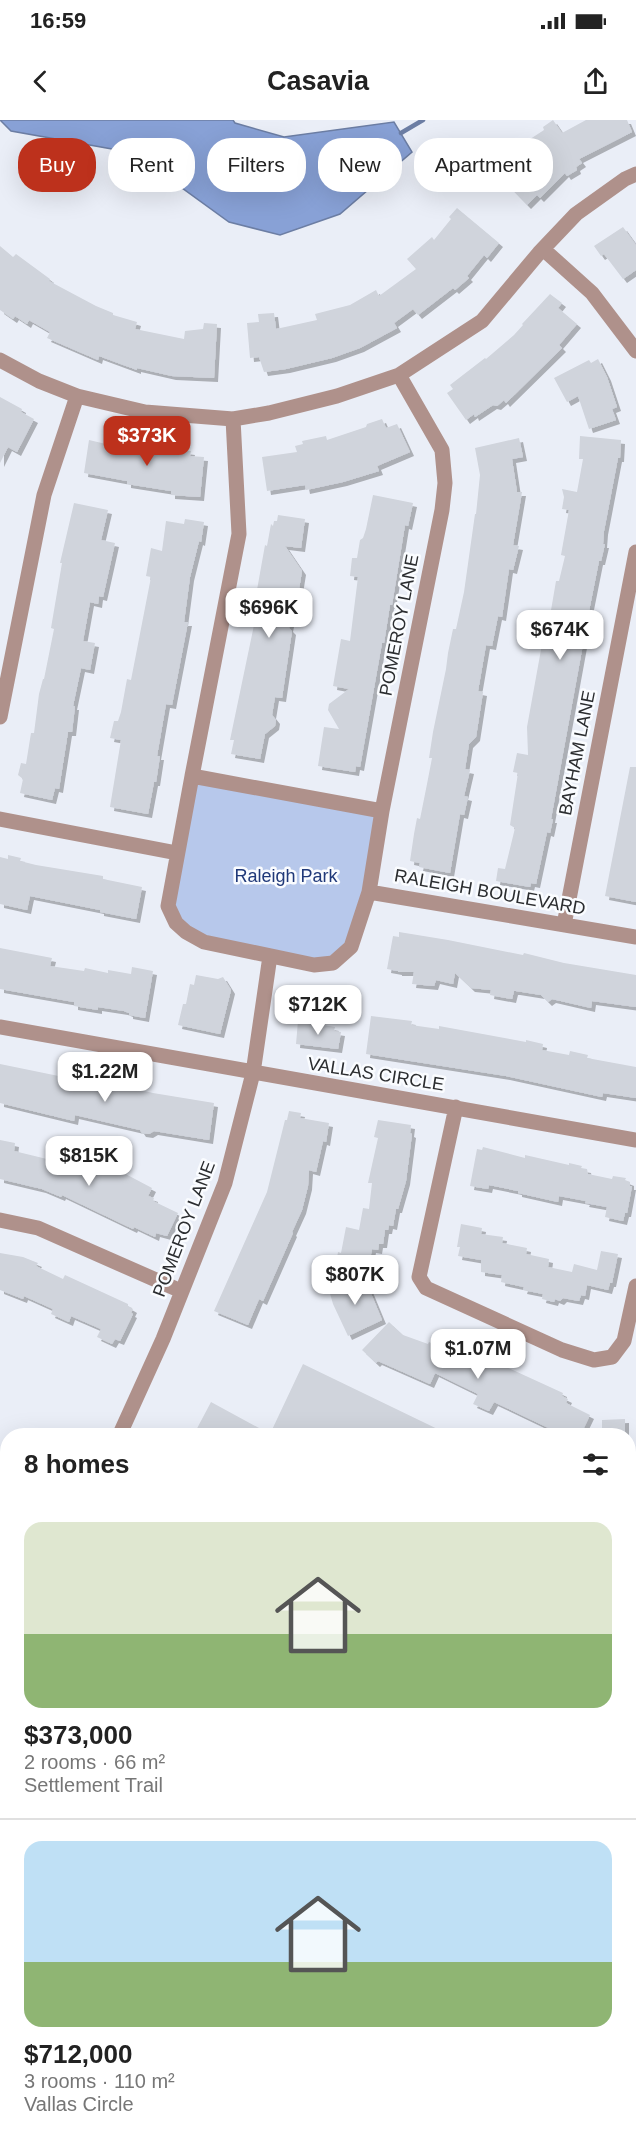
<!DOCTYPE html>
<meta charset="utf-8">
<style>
body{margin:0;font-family:Arial,sans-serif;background:#f2f2f2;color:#222;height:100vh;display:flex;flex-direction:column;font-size:22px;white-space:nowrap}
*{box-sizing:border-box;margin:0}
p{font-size:20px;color:#767676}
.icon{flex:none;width:33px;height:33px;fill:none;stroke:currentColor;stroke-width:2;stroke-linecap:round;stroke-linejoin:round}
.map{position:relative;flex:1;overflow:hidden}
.panel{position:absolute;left:0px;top:1308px;width:636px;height:722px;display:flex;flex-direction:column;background:#fff;border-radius:24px 24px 0 0;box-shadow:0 6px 24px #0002}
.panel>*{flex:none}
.top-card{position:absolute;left:18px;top:18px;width:600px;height:54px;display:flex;gap:12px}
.price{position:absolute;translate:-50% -51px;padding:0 14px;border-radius:12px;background:#fff;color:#222;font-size:20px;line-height:39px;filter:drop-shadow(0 2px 3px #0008)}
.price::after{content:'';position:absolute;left:50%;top:36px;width:18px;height:14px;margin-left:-9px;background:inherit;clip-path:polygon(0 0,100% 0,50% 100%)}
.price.on{background:#bd311c;color:#fff}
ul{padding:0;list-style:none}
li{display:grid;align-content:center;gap:12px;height:318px;padding:0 24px}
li+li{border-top:2px solid #e0e0e0}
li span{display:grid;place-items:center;height:186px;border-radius:18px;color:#555}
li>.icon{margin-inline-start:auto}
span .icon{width:108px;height:108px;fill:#fffc;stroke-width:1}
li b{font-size:26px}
h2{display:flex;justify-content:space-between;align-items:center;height:72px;padding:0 24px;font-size:26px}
.tag{padding:0 21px;border-radius:24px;background:#fff;box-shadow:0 6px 24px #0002;font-size:21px;line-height:54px}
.tag.on{background:#bd311c;color:#fff}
.status{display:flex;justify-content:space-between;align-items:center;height:42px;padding:0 30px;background:#fff;direction:ltr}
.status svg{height:16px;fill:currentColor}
header{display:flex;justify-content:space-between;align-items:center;height:78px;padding:0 24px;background:#fff;font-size:27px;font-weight:700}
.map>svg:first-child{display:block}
.built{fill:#dae1f0}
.green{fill:#b7c8eb}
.forest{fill:#a6c0f7}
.water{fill:#88a1d6;stroke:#6c7ea4;stroke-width:1.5}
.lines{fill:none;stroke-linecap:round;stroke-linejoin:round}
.stream{stroke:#6c7ea4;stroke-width:4.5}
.building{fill:#d0d4dc;filter:url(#shadow)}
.minor{stroke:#af918b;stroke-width:15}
.major{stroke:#76453c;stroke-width:15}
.labels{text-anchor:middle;stroke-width:5;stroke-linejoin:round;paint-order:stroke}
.street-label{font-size:18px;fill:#2b2d30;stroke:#fafcff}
.park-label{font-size:18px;fill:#203979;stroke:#fafcff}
</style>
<div class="status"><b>16:59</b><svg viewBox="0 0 49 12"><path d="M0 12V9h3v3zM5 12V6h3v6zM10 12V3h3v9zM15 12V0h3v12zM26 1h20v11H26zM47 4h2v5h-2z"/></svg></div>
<header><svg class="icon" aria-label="back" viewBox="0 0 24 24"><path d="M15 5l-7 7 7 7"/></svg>Casavia<svg class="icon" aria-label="share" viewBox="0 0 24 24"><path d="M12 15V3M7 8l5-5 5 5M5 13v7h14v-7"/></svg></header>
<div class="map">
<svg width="636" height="2029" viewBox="0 0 636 2029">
<defs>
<filter id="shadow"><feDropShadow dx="4" dy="4" stdDeviation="0" flood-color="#0004"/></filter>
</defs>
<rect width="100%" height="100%" fill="#eaeef7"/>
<!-- built -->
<path class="built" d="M628,1382L636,1386V1691L628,1687Z"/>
<!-- green -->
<path class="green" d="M192,656L382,691L351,827L333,843L204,822L168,786Z"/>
<!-- forest -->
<path class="forest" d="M636,1839V2029H450L449,2022H628V1859Z"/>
<!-- water -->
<path class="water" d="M0,0H233L235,3L284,17L394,2L412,32L340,94L280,115L229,102L157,50L112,29L11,11Z"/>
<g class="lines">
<!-- stream -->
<path class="stream" d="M401,13L423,0
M628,1940L636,1948"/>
</g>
<!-- building -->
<path class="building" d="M553,0L562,13L586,0H627L632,12L579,39L582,43L576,47L577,50L567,56L565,53L540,78L537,75L527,85L495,52L515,29L544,10L543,7Z
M457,88L499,123L487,138L484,135L467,156L469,158L455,170L453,168L418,195L413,189L394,203L397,208L360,228L332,238L286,249L264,252L259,237L250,238L247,203L259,202L258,194L274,193L276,209L317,200L315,194L350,185L376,170L379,176L416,149L407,139L432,117L434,120L451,99L449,97Z
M623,107L636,125V150L623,159L604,134L601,136L594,126Z
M0,126L13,137L16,134L50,159L49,161L96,186L113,193V195L137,202L135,209L184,219L185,211L203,209L204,203L217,204L214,258L172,256L137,248V250L99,236L98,240L47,218L50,212L29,200L27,204L15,196L13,199L0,190Z
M550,174L562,183L558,188L577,204L559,225L562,228L506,283L504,280L497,286L493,285L475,297L474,294L466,300L447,273L453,269L450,265L485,238L486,239L514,215L523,205L522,204Z
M598,239L607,257L617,287L612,289L616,300L589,309L578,276L567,282L554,258L589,240L591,243Z
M0,277L22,289L21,292L34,299L17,332L8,327L0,343Z
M382,299L386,308L397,304L410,332L377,346L379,351L343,362L306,370L305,365L267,371L262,337L297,332L295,326L303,324L302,321L326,316L327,320L366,307L367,304Z
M580,316L621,320L620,338H618L604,411L603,424H605L601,441H599L590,486L551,699H553L550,713L547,712L536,764L531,763L530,767L496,761L498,748L505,749L515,708L510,705L518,653L513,652L517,633L528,635L527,607L546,502H549L556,461H559L565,436L561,435L569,390L562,389L564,377L562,369L577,372L583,339H579Z
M519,318L523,337L512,339L517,372H522L513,425L519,426L513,450L509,449L502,497L498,496L492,526L486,525L478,571L483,572L476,617L469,624L465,649L470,650L464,676L468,677L464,695L460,694L450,753L419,747L420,743L410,741L414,714L417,698L420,699L427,664L432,638H429L433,612L446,549L448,533L453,509H456L464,472L475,394H476L480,355L475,328Z
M89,320L106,324V320L151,329V326L191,331L190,336L204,337L200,377L171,375V371L127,364V361L84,353Z
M373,375L413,383L408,406L405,405L392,485H390L384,523H382L360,647L356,646L355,652L318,646L324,607L339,609L328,590L329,584L349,569L333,566L341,519L350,521L358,457L350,456L352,438H357L360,420L363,418L366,409Z
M74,383L108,390L101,420L115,423L103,477L99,476L98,484L90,482L83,521L95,523L90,550L81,548L73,586H75L72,612H68L59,669L55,668L52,680L20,673L23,659L18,655L21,643L26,644L31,613H34L39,574L43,559H44L54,509L51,508L62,443H60Z
M278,395L305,399L301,428L285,426L302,451L296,488H293L289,508L292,511L282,578L275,577L272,595L276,600L275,606L265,614L260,639L231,634L234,620H230L259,481H255L265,425L267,426L271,404L273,406L274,401H277Z
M185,399L204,402L201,422L199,421L190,457L184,502H188L172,585L166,584L157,636H160L156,662H154L148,694L110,687L121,620L110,618L114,601H118L121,592L127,559L131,560L151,457L146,456L151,428L162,431L166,401L184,404Z
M630,647H636V782L605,776Z
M8,735L21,738L20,741L36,745L103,756V759L142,767L136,799L100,792V790L30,776L27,790L0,784V737L8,739Z
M399,812L448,820L523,835L524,833L564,843L636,855V887L592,881L591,888L552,879L548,882L541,875L516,871H514L512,879L490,875L491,870L471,868L455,853L453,864L436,860L434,866L412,864L414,852H398V851L387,849L393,816L399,817Z
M0,828L52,838L50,846L84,851L85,848L108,853V850L131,854L132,847L153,851L145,898L129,895V893L124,891L98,887V890L74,886V882L0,869Z
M196,855L218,859L223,857L231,870L220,914L178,905L183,884H186L190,864L194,865Z
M371,896L412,901L411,905L439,909V906L526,922V920L543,924L542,930L569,935L570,931L588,935L587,938L636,947V978L603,973L602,977L506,956L366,934Z
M298,901L335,907L334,911L341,912L338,929L296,924Z
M0,944L83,961L84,958L131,965V968L153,973L214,983L209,1020L154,1011L149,1014L142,1013L140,1010L75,995L74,1001L0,983Z
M289,991L301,993L300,998L329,1003L326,1022L323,1021L316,1052L309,1050L308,1066L302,1090L292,1112L293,1113L263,1181L259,1179L248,1205L214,1191L267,1072L285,1000H287Z
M378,1000L411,1005L410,1013L412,1014L406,1061L398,1089H396L393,1106L389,1105L388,1110H385L383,1124H379L378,1130L372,1129L367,1156L335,1149L338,1132L341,1133L346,1107L359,1110L363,1088L369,1089L372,1063H368L378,1018L374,1017Z
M0,1020L15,1023L14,1031L51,1040L56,1027L117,1052L118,1050L152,1068L148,1076L154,1078L153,1081L178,1093L167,1116L156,1113L155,1117L134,1107L133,1109L62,1075L61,1077L42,1069L0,1059Z
M483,1027L525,1038V1035L569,1045V1043L582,1046L581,1048L587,1049L588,1054L612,1059L613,1056L626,1058L625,1060L630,1062V1066H632L627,1093H625L623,1101L605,1097L607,1087L585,1083L586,1081L559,1076L558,1082L518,1073V1071L489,1065L488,1069L470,1066L477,1029L482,1030Z
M461,1104L482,1108L481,1114L503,1117L502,1123L527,1128L526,1134L549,1139L548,1147L572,1152L574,1144L597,1150L601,1131L618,1134L612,1163H610L608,1170L587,1165L585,1176L581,1175L579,1181L563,1178L560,1181L555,1179L554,1182L542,1179L543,1174L523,1170L524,1167L501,1162L502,1155L481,1152V1140L458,1136L460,1127H457Z
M0,1133L23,1137L38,1143L36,1146L63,1159L65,1155L128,1184V1186L133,1189L131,1193L133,1194L120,1221L115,1219L112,1224L97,1217L101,1209L71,1196L69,1202L51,1194L53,1189L24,1176L23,1179L0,1170Z
M365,1159L382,1200L348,1216L333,1184L329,1170Z
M389,1202L403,1215L428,1224L429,1222L449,1232L453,1224L459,1227L460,1226L563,1273L562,1276L568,1279L566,1283L590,1295L580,1316H556L557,1312L494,1282L489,1291L473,1284L478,1274L435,1253L430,1264L378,1241L376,1243L362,1230Z
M303,1244L452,1316H193L211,1282L270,1314Z
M625,1299V1316H605V1312H602V1300Z"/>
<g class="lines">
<!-- minor -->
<path class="minor" d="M543,129L592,173L636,231
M0,240L39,261L77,276L145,292L233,299L269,293L337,276L399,255L482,201L539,133L576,94L625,59L636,54
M0,597L44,375L77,276
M192,656L239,414L233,299
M382,691L192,656L168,786L176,803L186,812L204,822L314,845L333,843L351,827L369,772L382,691L442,390L445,363L442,330L399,255
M0,699L177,733
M369,772L636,817
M564,805L636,432
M0,907L636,1020
M456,987L419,1157L426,1168L562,1230L594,1240L612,1237L624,1221L636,1166
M0,1100L38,1108L181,1171
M119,1316L163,1219L225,1063L253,953L270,836
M0,1606L8,1609
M628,1619L636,1591
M628,1690L636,1663
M628,1736L636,1749
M628,1781L636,1776
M94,2022L97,2029
M334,2022L337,2029"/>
<!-- major -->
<path class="major" d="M0,1425L8,1429
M0,1445L8,1449
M628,1720L636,1724
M628,1750L636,1754"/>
</g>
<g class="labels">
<!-- street labels -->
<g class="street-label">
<text transform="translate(399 505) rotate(-79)" y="6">POMEROY LANE</text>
<text transform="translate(577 633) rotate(-79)" y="6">BAYHAM LANE</text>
<text transform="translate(490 772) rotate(10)" y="6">RALEIGH BOULEVARD</text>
<text transform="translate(376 954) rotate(9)" y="6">VALLAS CIRCLE</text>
<text transform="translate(184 1109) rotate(-69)" y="6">POMEROY LANE</text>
</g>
<!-- park labels -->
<g class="park-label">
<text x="286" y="762">Raleigh Park</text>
</g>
</g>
</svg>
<b class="price on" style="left:147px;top:347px">$373K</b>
<b class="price" style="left:269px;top:519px">$696K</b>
<b class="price" style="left:560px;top:541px">$674K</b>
<b class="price" style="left:318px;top:916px">$712K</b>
<b class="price" style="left:105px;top:983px">$1.22M</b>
<b class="price" style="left:89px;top:1067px">$815K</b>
<b class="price" style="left:355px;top:1186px">$807K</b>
<b class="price" style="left:478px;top:1260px">$1.07M</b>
<div class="top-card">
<a class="tag on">Buy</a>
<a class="tag">Rent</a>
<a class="tag">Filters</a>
<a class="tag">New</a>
<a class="tag">Apartment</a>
</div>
<section class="panel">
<h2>8 homes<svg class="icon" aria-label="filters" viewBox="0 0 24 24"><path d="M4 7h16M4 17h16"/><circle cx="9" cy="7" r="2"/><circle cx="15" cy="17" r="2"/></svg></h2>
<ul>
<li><span style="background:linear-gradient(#dfe7d0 60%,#8fb573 0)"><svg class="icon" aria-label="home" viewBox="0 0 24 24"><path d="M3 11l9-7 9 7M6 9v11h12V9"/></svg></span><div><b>$373,000</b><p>2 rooms · 66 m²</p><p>Settlement Trail</p></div></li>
<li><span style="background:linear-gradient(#bfe0f5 65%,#8fb573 0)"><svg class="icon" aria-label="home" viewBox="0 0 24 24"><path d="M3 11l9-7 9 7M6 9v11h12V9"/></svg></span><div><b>$712,000</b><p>3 rooms · 110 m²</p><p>Vallas Circle</p></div></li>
</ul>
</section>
</div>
